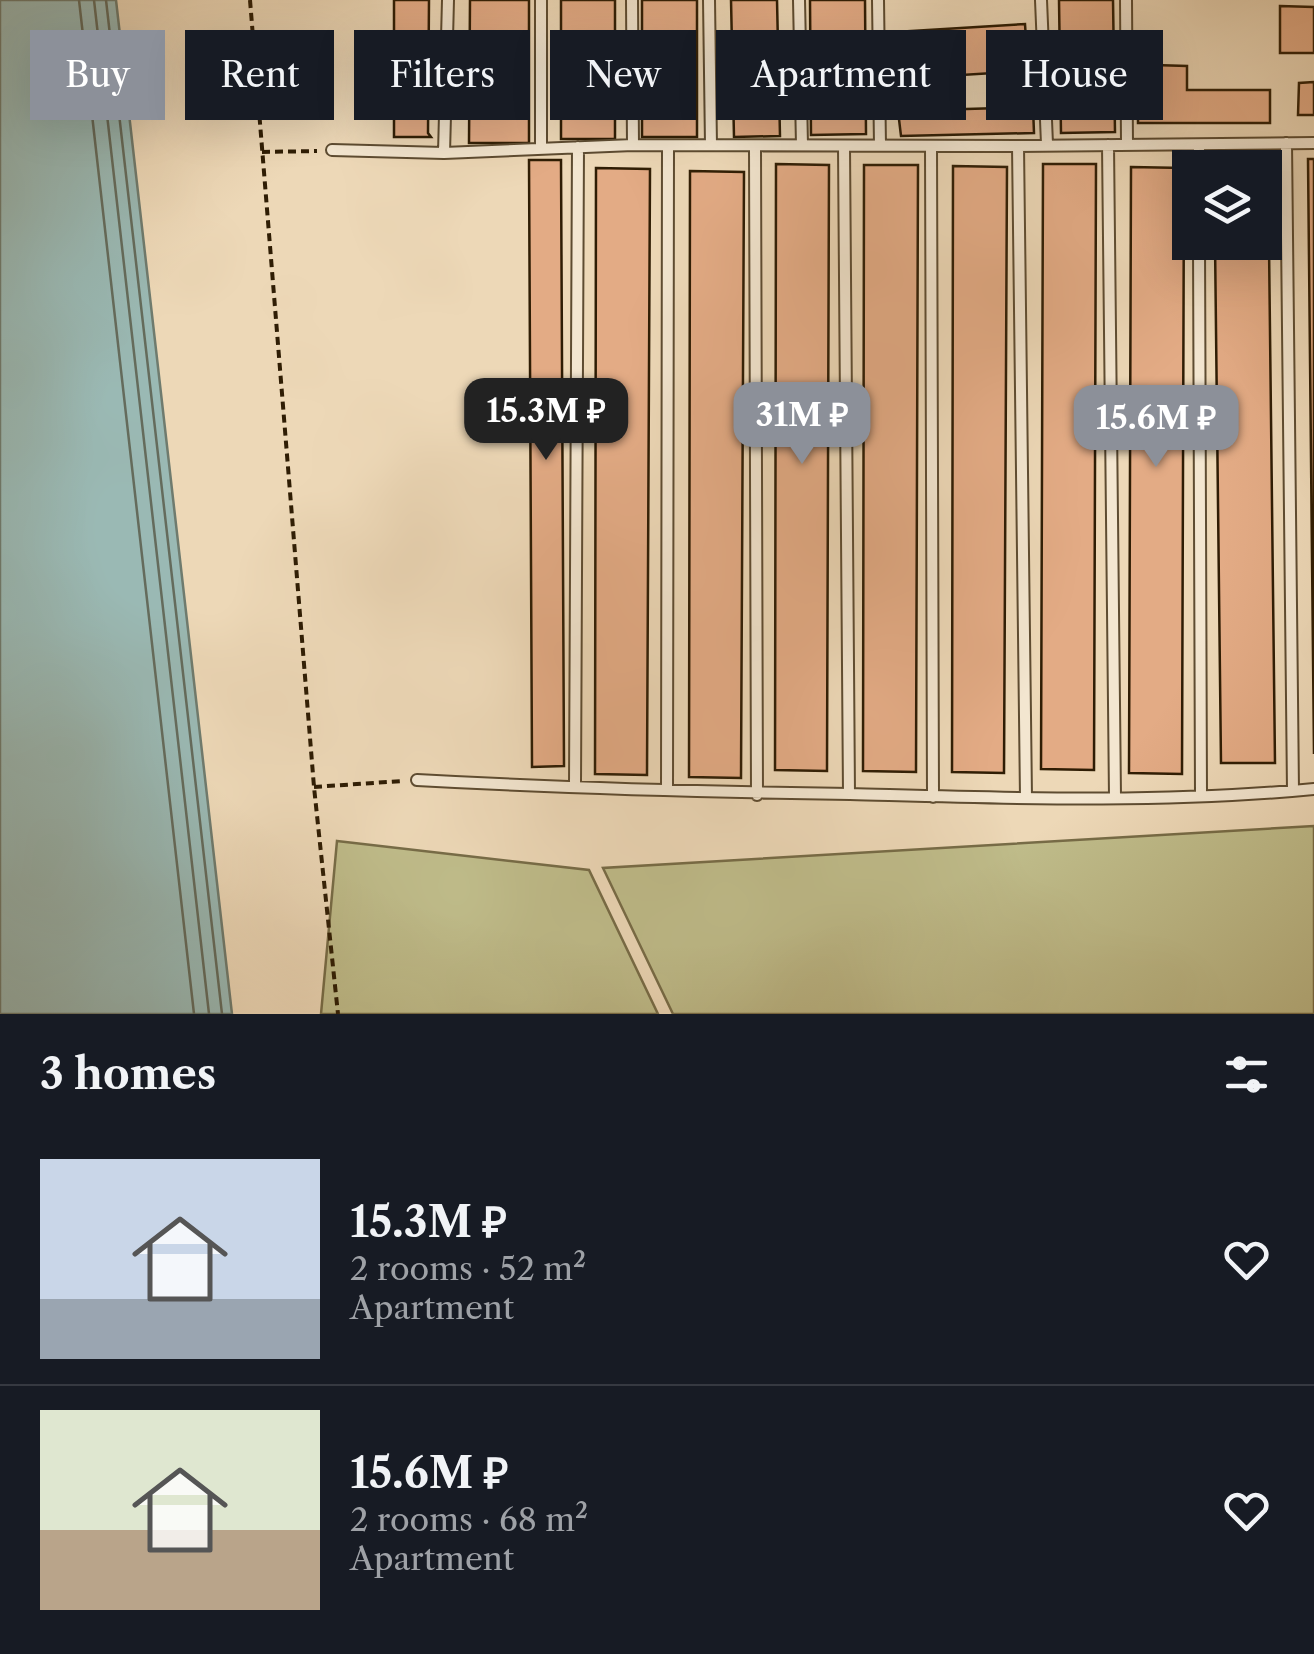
<!DOCTYPE html>
<meta charset="utf-8">
<style>
body{margin:0;font-family:"Libre Caslon Text",serif;background:#20242c;color:#f1f3f6;height:100vh;display:flex;flex-direction:column;font-size:38px;white-space:nowrap}
*{box-sizing:border-box;margin:0}
p{font-size:32px;color:#9ea1a6}
.icon{flex:none;width:55px;height:55px;fill:none;stroke:currentColor;stroke-width:2;stroke-linecap:round;stroke-linejoin:round}
.map{position:relative;height:1014px;overflow:hidden}
.drawer{display:flex;flex-direction:column;background:#171b24;flex:1}
.drawer>*{flex:none}
.hud{position:absolute;left:30px;top:30px;width:1255px;height:90px;display:flex;gap:20px}
.controls{position:absolute;left:1172px;top:150px;display:grid;gap:20px}
.controls a{display:grid;place-items:center;width:110px;height:110px;border-radius:0px;background:#171b24;box-shadow:0 10px 40px #0002;font-size:50px}
.price{position:absolute;translate:-50% -85px;padding:0 22px;border-radius:20px;background:#8c9099;color:#fff;font-size:32px;line-height:65px;filter:drop-shadow(0 2px 5px #0008)}
.price::after{content:'';position:absolute;left:50%;top:60px;width:30px;height:22px;margin-left:-15px;background:inherit;clip-path:polygon(0 0,100% 0,50% 100%)}
.price.selected{background:#222;color:#fff}
ul{padding:0;list-style:none}
li{display:flex;align-items:center;gap:30px;height:250px;padding:0 40px}
li+li{border-top:2px solid #363941}
li span{display:grid;place-items:center;flex:none;width:280px;height:200px;border-radius:0px;color:#555}
li>.icon{margin-inline-start:auto}
span .icon{width:120px;height:120px;fill:#fffc;stroke-width:1}
li b{font-size:42px}
h2{display:flex;justify-content:space-between;align-items:center;height:120px;padding:0 40px;font-size:42px}
.pill{padding:0 35px;border-radius:0px;background:#171b24;box-shadow:0 10px 40px #0002;font-size:35px;line-height:90px}
.pill.selected{background:#8c9099;color:#fff}
.map>svg:first-child{display:block}
.green{fill:#bfbc8a;stroke:#776c47;stroke-width:2.5}
.water{fill:#9ab9b4;stroke:#6f7b6e;stroke-width:2.5}
.lines{fill:none;stroke-linecap:round;stroke-linejoin:round}
.shore{stroke:#646b5c;stroke-width:2.5}
.building{fill:#e3ab85;stroke:#2f1d04;stroke-width:2.5}
.lane-casing{stroke:#5e4c31;stroke-width:14}
.path{stroke:#2f1d04;stroke-width:4;stroke-dasharray:8 5;stroke-linecap:butt}
.lane{stroke:#f3e6d0;stroke-width:10}
</style>
<div class="map">
<svg width="1314" height="1014" viewBox="0 0 1314 1014">
<rect width="100%" height="100%" fill="#edd8b7"/>
<filter id="stains"><feTurbulence type="fractalNoise" baseFrequency=".002" numOctaves="4"/><feColorMatrix values="0 0 0 0 .2 0 0 0 0 .09 0 0 0 0 .02 0 0 0 .5 -.17"/></filter>
<radialGradient id="worn" r=".72"><stop offset=".6" stop-color="#630" stop-opacity="0"/><stop offset="1" stop-color="#630" stop-opacity=".3"/></radialGradient>
<!-- green -->
<path class="green" d="M1314,826V1014H673L603,868Z
M337,841L589,870L658,1014H321Z"/>
<!-- water -->
<path class="water" d="M0,0H116L232,1014H0Z"/>
<g class="lines">
<!-- shore -->
<path class="shore" d="M79,0L194,1014
M94,0L209,1014
M106,0L222,1014"/>
</g>
<!-- building -->
<path class="building" d="M394,0H429L428,133L431,137H394Z
M470,0H529V143H469Z
M561,0H615V139H561Z
M642,0H697V137H642Z
M731,0H777L780,136L734,137Z
M810,0H865L866,134L811,135Z
M1059,0H1113L1115,132L1061,133Z
M1280,6L1314,7V53H1280Z
M1025,24L1028,71L897,79L896,32Z
M1154,65L1187,66V90H1270V123H1138V90L1155,89Z
M1314,82V115H1298L1299,83Z
M1033,107L1034,133L901,136L898,111Z
M1268,159L1275,763H1221L1215,242H1265V168H1215V160Z
M1308,159H1314V754Z
M529,160H561L564,766L532,767Z
M776,164L829,165L827,771L775,770Z
M1043,164H1096L1094,770L1041,769Z
M864,165H918L916,772L863,771Z
M953,166L1007,167L1004,773L952,772Z
M1131,167L1184,168L1182,774L1129,773Z
M596,168L650,169L647,775L595,774Z
M690,171L744,172L741,778L689,777Z"/>
<g class="lines">
<defs>
<path id="lane" d="M632,0L633,145
M709,0L711,145
M799,0L802,145
M878,0L880,145
M1041,0L1047,144
M1126,0L1127,144
M1286,143L1293,791
M1108,145L1115,797
M931,146L933,797
M1018,146L1026,798
M1199,146V168
M755,147L757,795
M844,147L849,794
M541,148V0
M332,150L444,153L633,145L1018,146L1314,143
M444,153L448,0
M1199,242L1201,796
M417,780C561,788 706,792 850,794C1004,798 1160,804 1314,789
M575,786L578,147
M667,790L668,147"/>
</defs>
<!-- lane casing -->
<use href="#lane" class="lane-casing"/>
<!-- path -->
<path class="path" d="M250,0L314,787L338,1014
M262,152L317,151
M314,787L402,781"/>
<!-- lane -->
<use href="#lane" class="lane"/>
</g>
<rect width="100%" height="100%" filter="url(#stains)"/>
<rect width="100%" height="100%" fill="url(#worn)"/>
</svg>
<div class="controls">
<a><svg class="icon" aria-label="layers" viewBox="0 0 24 24"><path d="M12 4l9 5-9 5-9-5zM3 14l9 5 9-5"/></svg></a>
</div>
<b class="price selected" style="left:546px;top:463px">15.3M ₽</b>
<b class="price" style="left:802px;top:467px">31M ₽</b>
<b class="price" style="left:1156px;top:470px">15.6M ₽</b>
<div class="hud">
<a class="pill selected">Buy</a>
<a class="pill">Rent</a>
<a class="pill">Filters</a>
<a class="pill">New</a>
<a class="pill">Apartment</a>
<a class="pill">House</a>
</div>
</div>
<section class="drawer">
<h2>3 homes<svg class="icon" aria-label="filters" viewBox="0 0 24 24"><path d="M4 7h16M4 17h16"/><circle cx="9" cy="7" r="2"/><circle cx="15" cy="17" r="2"/></svg></h2>
<ul>
<li><span style="background:linear-gradient(#c9d6e8 70%,#9aa5b1 0)"><svg class="icon" aria-label="home" viewBox="0 0 24 24"><path d="M3 11l9-7 9 7M6 9v11h12V9"/></svg></span><div><b>15.3M ₽</b><p>2 rooms · 52 m²</p><p>Apartment</p></div><svg class="icon" aria-label="heart" viewBox="0 0 24 24"><path d="M12 20l-8-8c-3-5 5-10 8-4 3-6 11-1 8 4z"/></svg></li>
<li><span style="background:linear-gradient(#dfe7d0 60%,#b9a48a 0)"><svg class="icon" aria-label="home" viewBox="0 0 24 24"><path d="M3 11l9-7 9 7M6 9v11h12V9"/></svg></span><div><b>15.6M ₽</b><p>2 rooms · 68 m²</p><p>Apartment</p></div><svg class="icon" aria-label="heart" viewBox="0 0 24 24"><path d="M12 20l-8-8c-3-5 5-10 8-4 3-6 11-1 8 4z"/></svg></li>
</ul>
</section>
